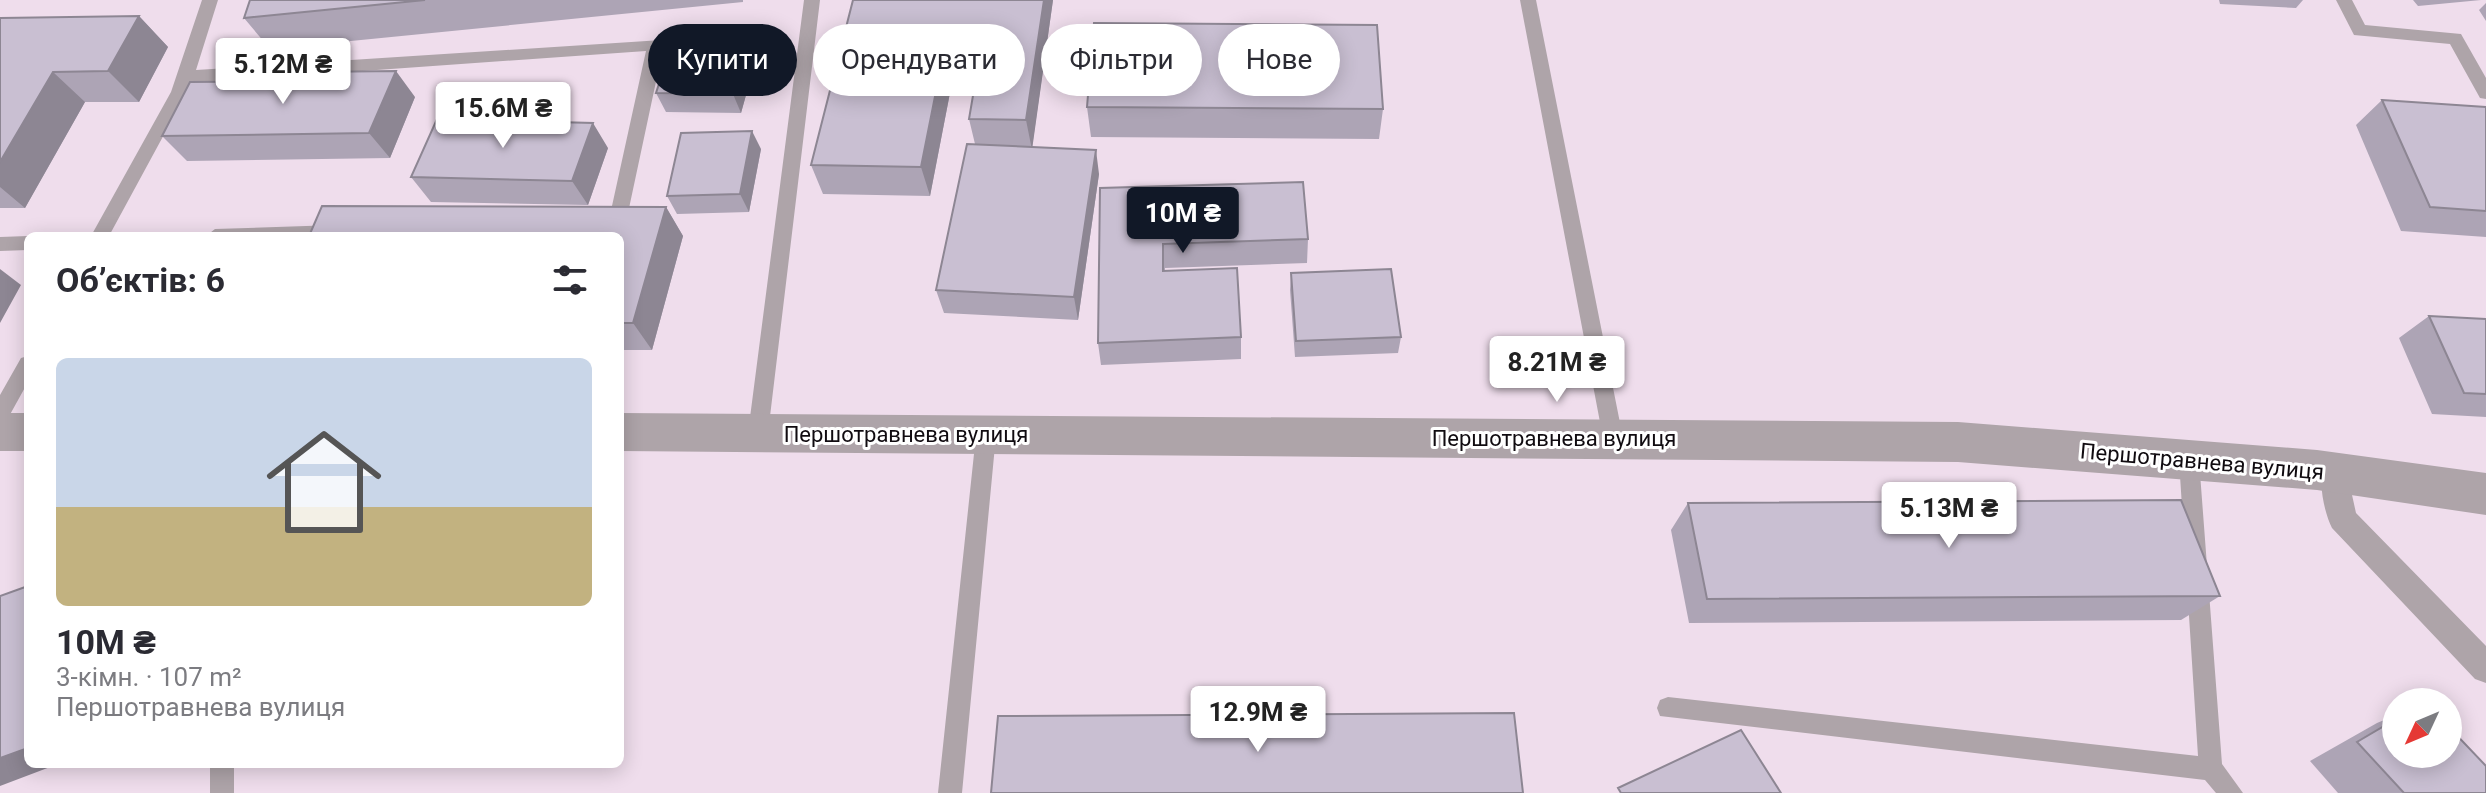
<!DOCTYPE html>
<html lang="uk">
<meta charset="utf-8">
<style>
body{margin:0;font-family:Roboto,sans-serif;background:#f7f7f7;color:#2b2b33;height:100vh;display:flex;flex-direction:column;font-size:30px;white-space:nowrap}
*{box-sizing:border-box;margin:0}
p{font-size:26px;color:#7c7c81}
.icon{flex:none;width:44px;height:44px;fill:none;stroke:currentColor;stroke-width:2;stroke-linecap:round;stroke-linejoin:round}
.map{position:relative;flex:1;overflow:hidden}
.details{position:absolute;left:24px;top:232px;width:600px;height:536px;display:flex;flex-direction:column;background:#fff;border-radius:12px;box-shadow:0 4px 20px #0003}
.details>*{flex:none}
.hud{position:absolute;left:648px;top:24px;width:760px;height:72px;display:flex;gap:16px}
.needle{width:52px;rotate:226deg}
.fabs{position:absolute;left:2382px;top:688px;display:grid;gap:16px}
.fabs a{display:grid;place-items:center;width:80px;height:80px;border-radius:50%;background:#fff;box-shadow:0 4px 20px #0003;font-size:40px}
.price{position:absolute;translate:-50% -68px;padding:0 18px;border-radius:8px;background:#fff;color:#222;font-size:26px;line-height:52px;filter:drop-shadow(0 2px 4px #0008)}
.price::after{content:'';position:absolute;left:50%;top:48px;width:24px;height:18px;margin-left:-12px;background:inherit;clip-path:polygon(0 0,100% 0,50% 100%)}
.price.current{background:#111827;color:#fff}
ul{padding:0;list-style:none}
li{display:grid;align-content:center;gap:16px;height:424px;padding:0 32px}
li span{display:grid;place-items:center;height:248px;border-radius:12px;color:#555}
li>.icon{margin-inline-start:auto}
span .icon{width:144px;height:144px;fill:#fffc;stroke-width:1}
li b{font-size:34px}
h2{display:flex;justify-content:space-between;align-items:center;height:96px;padding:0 32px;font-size:34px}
.tag{padding:0 28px;border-radius:36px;background:#fff;box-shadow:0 4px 20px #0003;font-size:28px;line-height:72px}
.tag.current{background:#111827;color:#fff}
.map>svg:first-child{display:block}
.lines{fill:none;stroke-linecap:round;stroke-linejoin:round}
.service{fill:#aea4a9;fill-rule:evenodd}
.pedestrian{fill:#aea4a9;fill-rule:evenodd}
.tertiary{fill:#aea4a9;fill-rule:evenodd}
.wall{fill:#ada4b5}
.shaded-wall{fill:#8d8693}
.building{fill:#c9bfd2;stroke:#8d8693;stroke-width:2}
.labels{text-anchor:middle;stroke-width:6;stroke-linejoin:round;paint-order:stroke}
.street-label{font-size:22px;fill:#100b10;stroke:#fff}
</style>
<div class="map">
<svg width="2486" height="793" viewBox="0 0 2486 793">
<rect width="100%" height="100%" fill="#efddec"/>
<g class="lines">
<!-- service -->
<path class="service" d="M202,0H218L196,70L662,40L664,44L625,227L608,229L599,222L601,217L610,215L646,51L192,83L109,236H91L171,92Z
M804,0H820L768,433L765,439L758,442L751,439L748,433Z
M1520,0H1536L1623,438L1620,444L1613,447L1606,444L1603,438Z
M2336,0H2352L2365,25L2461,34L2486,78V99L2480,98L2450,44L2354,35Z
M336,225L343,227V236H206L215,229Z
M28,236V250L0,251V237Z
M28,356V382L7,420L0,423V395L21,358Z
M986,426L993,429L996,435L962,793H938L976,435L979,429Z
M2189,451L2196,454L2199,460L2222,764L2243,793H2216L2205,780L1660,716L1657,708L1660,700L1668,697L2198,756L2179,460L2182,454Z
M210,764H234V793H210Z"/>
<!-- pedestrian -->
<path class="pedestrian" d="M2335,459L2345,463L2356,513L2486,646V683L2475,679L2332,528C2324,512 2317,480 2325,463Z"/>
<!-- tertiary -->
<path class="tertiary" d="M0,413H28V451H0Z
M620,413L1958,422L2317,450L2486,473V515L2317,490L1958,462L620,451Z"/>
</g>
<!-- wall -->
<path class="wall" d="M250,0H743V2L270,49L244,18Z
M853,0H1053L1032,147L1099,174L1078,320L944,313L936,290L975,144L969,119L978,68L955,67L930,196L823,194L811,165Z
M2219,0H2303L2296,8L2220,4Z
M2413,0H2481L2418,6Z
M2486,3V21L2479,10Z
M139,16L168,47L139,102H85L25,208H0V18Z
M745,51L753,70L741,113L666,112L656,93Z
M415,97L390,158L187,161L162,136Z
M2382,100L2486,107V237L2401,231L2356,125Z
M1087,107L1383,109L1379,139L1091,137Z
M608,148L588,205L431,202L411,177Z
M761,149L749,212L677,214L667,196Z
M1100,188L1308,239L1307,263L1165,268V271L1241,337V359L1101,365L1098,343Z
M666,207L683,236L652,350H620V236Z
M1291,273L1401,337L1398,353L1295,357L1290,290Z
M2429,316L2486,319V417L2432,414L2399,338Z
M1688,503L2220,596L2181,620L1689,623L1671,530Z
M2396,715V754L2486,793H2338L2310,761L2377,723Z"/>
<!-- shaded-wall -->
<path class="shaded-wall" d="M1044,0H1053L1032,150L1026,120Z
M139,16L168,47L139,102L108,71Z
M947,36L955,67L930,196L921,167Z
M745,51L753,70L741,113L733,94Z
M396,71L415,97L390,158L369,133Z
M53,72L85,102L25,208L0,187V162Z
M593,123L608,148L588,205L572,181Z
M752,131L761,149L749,212L740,194Z
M1096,150L1099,174L1078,320L1074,297Z
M666,207L683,236L652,350L633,323Z
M0,269L21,285L0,323Z
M28,748V764H58L0,786V758Z"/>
<!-- building -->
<path class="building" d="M250,0H425L244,18Z
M853,0H1044L1026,120L969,119L983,37L947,36L921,167L811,165Z
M139,16L108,71L53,72L0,162V18Z
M1094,23L1377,25L1383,109L1087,107Z
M670,50L745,51L733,94L656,93Z
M396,71L369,133L162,136L190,82L309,81L312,72Z
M2382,100L2486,107V211L2430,207Z
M437,119L593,123L572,181L411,177Z
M752,131L740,194L667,196L681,133Z
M967,144L1096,150L1074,297L936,290Z
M1303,182L1308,239L1163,244V271L1237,268L1241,337L1098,343L1100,188Z
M322,206L666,207L633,323H620V236H309Z
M1391,269L1401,337L1296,341L1291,273Z
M2429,316L2486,319V394L2464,393Z
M2181,500L2220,596L1707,599L1688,503Z
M28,586V748L0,758V596Z
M1514,713L1523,793H991L998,716Z
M2396,719V754H2448V726L2486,766V793H2404L2357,742Z
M1741,730L1781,793H1621L1618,788Z"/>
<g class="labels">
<!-- street labels -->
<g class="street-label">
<text x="906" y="442">Першотравнева вулиця</text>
<text x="1554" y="446">Першотравнева вулиця</text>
<text transform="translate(2202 461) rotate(5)" y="8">Першотравнева вулиця</text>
</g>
</g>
</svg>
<div class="fabs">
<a><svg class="needle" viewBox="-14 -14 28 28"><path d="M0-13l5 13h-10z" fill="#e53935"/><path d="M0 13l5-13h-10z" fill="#7c7c81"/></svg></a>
</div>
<b class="price" style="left:283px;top:106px">5.12M ₴</b>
<b class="price" style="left:503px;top:150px">15.6M ₴</b>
<b class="price current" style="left:1183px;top:255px">10M ₴</b>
<b class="price" style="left:1557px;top:404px">8.21M ₴</b>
<b class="price" style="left:1949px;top:550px">5.13M ₴</b>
<b class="price" style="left:1258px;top:754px">12.9M ₴</b>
<div class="hud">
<a class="tag current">Купити</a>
<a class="tag">Орендувати</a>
<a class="tag">Фільтри</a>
<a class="tag">Нове</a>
</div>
<section class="details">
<h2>Об’єктів: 6<svg class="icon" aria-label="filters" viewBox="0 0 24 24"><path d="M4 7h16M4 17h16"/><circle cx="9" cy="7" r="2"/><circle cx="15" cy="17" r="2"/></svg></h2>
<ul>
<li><span style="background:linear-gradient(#c9d6e8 60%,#c2b280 0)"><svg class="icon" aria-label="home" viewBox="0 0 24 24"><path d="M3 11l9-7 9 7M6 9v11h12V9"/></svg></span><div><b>10M ₴</b><p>3-кімн. · 107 m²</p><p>Першотравнева вулиця</p></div></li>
</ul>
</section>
</div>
